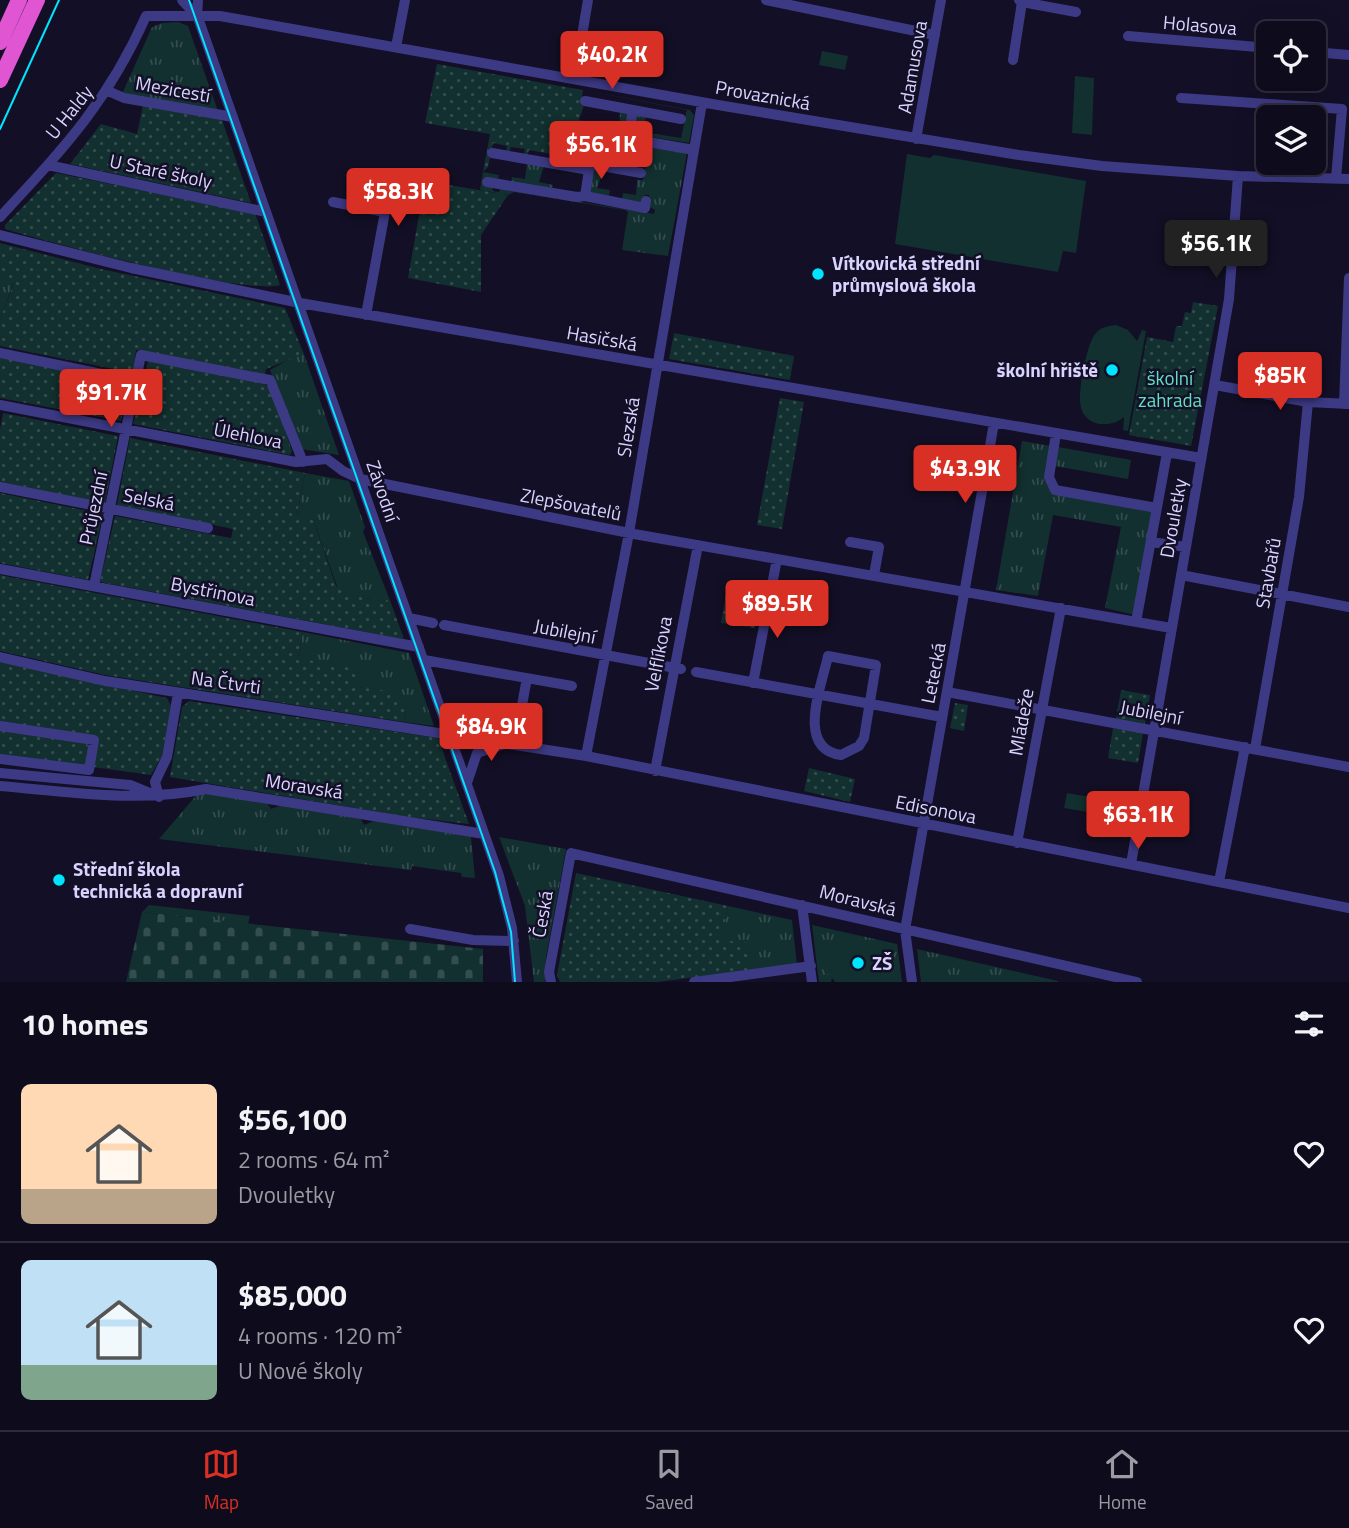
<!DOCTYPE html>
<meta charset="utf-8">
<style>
body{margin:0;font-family:"Titillium Web",sans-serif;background:#171425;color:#f1f3f6;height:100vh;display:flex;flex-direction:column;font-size:26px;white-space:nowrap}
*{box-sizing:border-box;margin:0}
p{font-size:23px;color:#9b9ba3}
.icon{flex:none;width:38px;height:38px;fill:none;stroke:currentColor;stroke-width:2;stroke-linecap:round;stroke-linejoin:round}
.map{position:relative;height:982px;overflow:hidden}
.side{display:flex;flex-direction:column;background:#0e0b1c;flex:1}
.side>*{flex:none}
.controls{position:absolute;left:1256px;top:21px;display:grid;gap:14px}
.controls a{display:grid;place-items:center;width:70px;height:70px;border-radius:10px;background:#0e0b1c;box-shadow:0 7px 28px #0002,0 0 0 2px #2e2b3b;font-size:35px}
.price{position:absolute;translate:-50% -60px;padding:0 16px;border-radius:7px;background:#d93025;color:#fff;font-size:23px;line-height:46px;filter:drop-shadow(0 2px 4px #0008)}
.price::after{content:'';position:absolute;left:50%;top:42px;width:21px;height:16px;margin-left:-10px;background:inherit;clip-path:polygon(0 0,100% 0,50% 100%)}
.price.active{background:#222;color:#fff}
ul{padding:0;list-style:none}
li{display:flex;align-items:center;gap:21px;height:175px;padding:0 21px}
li+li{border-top:2px solid #2e2b3b}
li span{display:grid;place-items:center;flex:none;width:196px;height:140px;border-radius:10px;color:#555}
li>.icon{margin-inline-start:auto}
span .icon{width:84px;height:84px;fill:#fffc;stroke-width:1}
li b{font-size:30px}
h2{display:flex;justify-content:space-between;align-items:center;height:84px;padding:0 21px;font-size:30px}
.tab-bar{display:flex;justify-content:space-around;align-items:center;height:98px;border-top:2px solid #2e2b3b;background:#0e0b1c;font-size:19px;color:#9b9ba3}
.tab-bar a{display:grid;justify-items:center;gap:4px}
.tab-bar .active{color:#d93025}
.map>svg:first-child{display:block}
.grass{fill:url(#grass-tufts)}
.cemetery{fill:url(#cemetery-stones)}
.park{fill:url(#park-dots)}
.pitch{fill:#12302f}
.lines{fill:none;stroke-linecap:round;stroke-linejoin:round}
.minor{stroke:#3d3a85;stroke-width:10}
.trunk{stroke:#e055d1;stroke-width:16}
.tram{stroke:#00e5ff;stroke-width:2}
.poi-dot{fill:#00e5ff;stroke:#130f26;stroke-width:2.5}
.labels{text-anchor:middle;stroke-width:5;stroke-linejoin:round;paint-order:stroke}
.street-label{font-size:19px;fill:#d9d4ff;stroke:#130f26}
.poi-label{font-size:19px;font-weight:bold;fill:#d9d4ff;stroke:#130f26;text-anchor:start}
.park-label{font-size:19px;fill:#5fe0c0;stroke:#130f26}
</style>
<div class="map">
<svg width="1349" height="982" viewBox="0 0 1349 982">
<defs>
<pattern id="grass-tufts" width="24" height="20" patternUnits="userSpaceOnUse" patternTransform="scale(1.75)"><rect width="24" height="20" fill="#12302f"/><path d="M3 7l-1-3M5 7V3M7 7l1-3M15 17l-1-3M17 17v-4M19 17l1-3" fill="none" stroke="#344d4e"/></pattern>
<pattern id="cemetery-stones" width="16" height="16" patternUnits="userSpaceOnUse" patternTransform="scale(1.75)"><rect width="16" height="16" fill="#12302f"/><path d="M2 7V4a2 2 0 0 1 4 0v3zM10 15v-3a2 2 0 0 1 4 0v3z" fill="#344d4e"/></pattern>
<pattern id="park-dots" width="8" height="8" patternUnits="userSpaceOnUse" patternTransform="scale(1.75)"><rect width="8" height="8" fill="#12302f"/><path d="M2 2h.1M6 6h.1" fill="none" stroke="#344d4e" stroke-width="1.8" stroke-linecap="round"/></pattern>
</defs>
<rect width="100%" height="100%" fill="#130f26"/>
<!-- grass -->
<path class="grass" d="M178,22L188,26L218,111L122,94L152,27L162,23Z
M583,90L690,110L694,115L689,143L633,134L637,115L646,117L642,132L681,138L687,110Z
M601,136L609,140L687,153L668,256L622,250L628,212L625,210L514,192L508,195L480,190L483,172L499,175L498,180L483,178L482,184L492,186L493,191L499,192L500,189L654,214L655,210L648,206L649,195H645L642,202L622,199L623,193L636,195L637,180H643L646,164L605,157L603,163L595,161Z
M527,163L544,166L539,182L553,185L552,190L511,182L512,177L525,179Z
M594,169L604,170L597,188L610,190L609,196L589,192Z
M0,278L14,282L0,319Z
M299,354H304L339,455L301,449L270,370Z
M1022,441L1051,446L1045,477L1051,491L1154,510L1135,615L1105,608L1121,527L1053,515L1038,596L996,590Z
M1058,447L1131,460L1128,479L1055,466Z
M305,473L349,481L365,527L363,532L391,603L349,595L337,586L313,519L297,516Z
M303,632L409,653L434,726L404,722L406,710L396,693L358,687L298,658Z
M200,791L267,803L271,809L282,805L361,819L364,825L374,821L471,837L475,878L462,877L461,873L412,866L411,870L159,839Z
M499,837L566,849L546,957L545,982H534L525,906Z
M149,905L250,916L248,924L142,912Z
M728,906L792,920L797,965L752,970L720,940Z
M812,925L897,944L902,982H835L832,978L831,982H819Z
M917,949L1058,981V982H921Z"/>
<!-- cemetery -->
<path class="cemetery" d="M142,912L483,949V982H126Z"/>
<!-- park -->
<path class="park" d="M437,64L583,90L581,103L584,105L579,120L619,127L620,112L628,114L624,133L602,130L588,142L585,165H578V159L560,155L558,161H555L556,155L529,150L527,156L524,155L525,149L511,147L509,152H506L507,146L493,143L488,167L483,172L490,134L425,123Z
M143,105L222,120L251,203L70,164L101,124L137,134Z
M56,173L255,213L280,285C248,296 48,242 5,229V225Z
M425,181L508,195L481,235V292L408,278Z
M0,243L101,269L285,308L304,354L266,369L265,374L136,350L133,373L0,346V319L14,283L0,278Z
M1193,302L1218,306L1191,446L1129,435L1147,337L1173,342L1176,326H1182L1185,312L1191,313Z
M674,333L794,356L790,380L669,359Z
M0,357L129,383L121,421L0,398Z
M148,361L263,382L272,392L292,451L290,455L133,424Z
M780,398L804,402L782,529L757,525Z
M3,413L118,436L105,503L0,482V430Z
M130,438L305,473L297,515L313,519L336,586L351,589L350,595L391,603L404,639L100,582L115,516L231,538L233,529L117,505Z
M0,493L103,514L88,580L0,563Z
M0,575L303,632L298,658L360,670L358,687L396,692L406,710L404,722L105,675L0,651Z
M727,588L760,594L755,628L721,623Z
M0,662L167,698L171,706L162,756L151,775L93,767L98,739L0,724Z
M1121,690L1150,695L1145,724L1116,719Z
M189,701L438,738L469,824L408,817L170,777L182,707Z
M955,703L968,705L964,731L950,728Z
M1113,728L1143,733L1138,763L1108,758Z
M0,729L88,743L85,766L0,755Z
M809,768L855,779L850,802L804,791Z
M576,873L728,906L721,940L748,943L751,970L657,982H560L557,975Z"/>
<!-- pitch -->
<path class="pitch" d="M822,51L848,56L845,70L819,65Z
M1075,76L1094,78L1092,135L1072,133Z
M907,154L930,158L934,155L1086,181L1076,253L1063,251L1058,272L895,244Z
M1116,325L1128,330L1137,341L1142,330L1146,331L1128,431L1123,430L1124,417C1108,430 1081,426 1080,401C1079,388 1087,342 1096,333C1101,327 1108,326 1116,325Z
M1067,793L1102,799L1100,814L1064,808Z
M833,940L886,955L880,982L826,974Z"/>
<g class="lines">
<!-- minor -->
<path class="minor" d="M182,0L196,15
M198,0L197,15L499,876L512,928L517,982
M766,0L935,35
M1022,2L1076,12
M1128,36L1269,48
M396,47L405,0
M1314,52L1349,55
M1013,60L1022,2L1019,0
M575,77L588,0
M108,91L124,98L233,117
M1181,98L1342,109L1336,178
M585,101L633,110
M628,138L633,110L681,119
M916,139L941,0
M492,153L589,170L597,133L694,150
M591,164L641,173
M48,165L266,212
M487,182L577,197L585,196L589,170
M585,196L645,208L646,201
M333,202L385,212L366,315
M0,217C63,149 108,102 146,16H220L718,105L1019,155L1102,166L1238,176L1349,179
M0,235L131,268L300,303L1201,458
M0,353L135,381
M1215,385L1308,402L1349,404
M1344,404L1349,278
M0,405L296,462L327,459L343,471L360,479L634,534L1171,628
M1056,434L1049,477L1055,490L1157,508
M0,487L208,528
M850,542L879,547L874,575
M1151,542L1186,547
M0,569L419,647
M1181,575L1349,607
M94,586L141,355L270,380L303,462
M409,618L433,623
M1136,622L1167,453
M444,625L681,669
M828,656L876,665L864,738L859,746L841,755C795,749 822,685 828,656Z
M0,657L105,681L586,756L1349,908
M424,660L572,686
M696,672L942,717
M753,683L777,559
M947,692L1349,767
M0,726L94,740L89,770L0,759
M515,743L527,678
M1255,749L1299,497L1308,402
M586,756L629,533L702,103
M655,771L698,545
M0,773L130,785L152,794
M467,783L477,753L504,744
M0,786C69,792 138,803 206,789L484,834
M159,797L155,782L167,757L178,693
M1017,843L1061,608
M1131,864L1229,299L1238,176
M1219,882L1245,747
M802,905L812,982
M410,929L473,940L514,941
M551,982L549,972L571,853L1137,982
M694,982L811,966
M912,982L905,930L994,423"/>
<!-- trunk -->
<path class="trunk" d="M0,42L19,0
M0,80L37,0"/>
<!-- tram -->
<path class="tram" d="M189,0L495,872L511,932L515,982
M0,129L59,0"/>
</g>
<!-- markers -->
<g class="poi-dot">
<circle cx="818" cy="274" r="7"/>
<circle cx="1112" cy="370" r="7"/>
<circle cx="59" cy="880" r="7"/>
<circle cx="858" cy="963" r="7"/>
</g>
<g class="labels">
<!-- street labels -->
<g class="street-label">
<text transform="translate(1200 25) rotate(5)" y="7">Holasova</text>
<text transform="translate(912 67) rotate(-80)" y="7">Adamusova</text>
<text transform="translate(173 89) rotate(10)" y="7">Mezicestí</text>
<text transform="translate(763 95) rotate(10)" y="7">Provaznická</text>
<text transform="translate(69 112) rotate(-51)" y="7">U Haldy</text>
<text transform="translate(161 171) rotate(12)" y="7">U Staré školy</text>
<text transform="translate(602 338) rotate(10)" y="7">Hasičská</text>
<text transform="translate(628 427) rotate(-81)" y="7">Slezská</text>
<text transform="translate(248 435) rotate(11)" y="7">Úlehlova</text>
<text transform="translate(383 491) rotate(71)" y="7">Závodní</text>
<text transform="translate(149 499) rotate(11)" y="7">Selská</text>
<text transform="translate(571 504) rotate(11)" y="7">Zlepšovatelů</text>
<text transform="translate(93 508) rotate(-78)" y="7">Průjezdní</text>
<text transform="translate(1173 518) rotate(-80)" y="7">Dvouletky</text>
<text transform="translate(1268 573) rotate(-80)" y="7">Stavbařů</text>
<text transform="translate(213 591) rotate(11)" y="7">Bystřinova</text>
<text transform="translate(565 631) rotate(11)" y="7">Jubilejní</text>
<text transform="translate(658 654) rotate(-79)" y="7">Velflíkova</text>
<text transform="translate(933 673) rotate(-79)" y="7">Letecká</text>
<text transform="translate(226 682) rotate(8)" y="7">Na Čtvrti</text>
<text transform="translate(1151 712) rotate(11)" y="7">Jubilejní</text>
<text transform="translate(1021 722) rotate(-80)" y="7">Mládeže</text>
<text transform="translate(304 786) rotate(9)" y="7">Moravská</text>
<text transform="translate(936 809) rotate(11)" y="7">Edisonova</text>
<text transform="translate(858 900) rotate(14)" y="7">Moravská</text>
<text transform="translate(542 914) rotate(-80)" y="7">Česká</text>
</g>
<!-- poi labels -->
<g class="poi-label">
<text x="832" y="270">Vítkovická střední<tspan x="832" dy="22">průmyslová škola</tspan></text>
<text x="1098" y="377" text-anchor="end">školní hřiště</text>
<text x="73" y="876">Střední škola<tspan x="73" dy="22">technická a dopravní</tspan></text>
<text x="872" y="970">ZŠ</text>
</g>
<!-- park labels -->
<g class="park-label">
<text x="1170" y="385">školní<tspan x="1170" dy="22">zahrada</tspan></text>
</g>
</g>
</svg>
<div class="controls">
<a><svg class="icon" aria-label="locate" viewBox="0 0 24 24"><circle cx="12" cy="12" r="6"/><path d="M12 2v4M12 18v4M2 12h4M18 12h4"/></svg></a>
<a><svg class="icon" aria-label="layers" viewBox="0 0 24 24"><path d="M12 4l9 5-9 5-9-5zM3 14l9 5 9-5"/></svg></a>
</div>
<b class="price" style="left:612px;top:91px">$40.2K</b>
<b class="price" style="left:601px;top:181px">$56.1K</b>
<b class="price" style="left:398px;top:228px">$58.3K</b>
<b class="price active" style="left:1216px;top:280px">$56.1K</b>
<b class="price" style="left:1280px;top:412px">$85K</b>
<b class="price" style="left:111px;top:429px">$91.7K</b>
<b class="price" style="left:965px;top:505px">$43.9K</b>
<b class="price" style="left:777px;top:640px">$89.5K</b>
<b class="price" style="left:491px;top:763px">$84.9K</b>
<b class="price" style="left:1138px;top:851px">$63.1K</b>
</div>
<section class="side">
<h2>10 homes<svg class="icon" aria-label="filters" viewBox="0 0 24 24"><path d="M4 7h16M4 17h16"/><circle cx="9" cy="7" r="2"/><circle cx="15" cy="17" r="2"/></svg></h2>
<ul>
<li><span style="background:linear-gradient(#ffd9b3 75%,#b9a48a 0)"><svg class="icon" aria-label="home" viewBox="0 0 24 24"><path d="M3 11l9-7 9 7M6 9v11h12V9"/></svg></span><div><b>$56,100</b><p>2 rooms · 64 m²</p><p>Dvouletky</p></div><svg class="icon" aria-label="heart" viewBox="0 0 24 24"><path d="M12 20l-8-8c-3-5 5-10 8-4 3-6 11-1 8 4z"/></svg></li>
<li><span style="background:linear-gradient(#bfe0f5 75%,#7fa58c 0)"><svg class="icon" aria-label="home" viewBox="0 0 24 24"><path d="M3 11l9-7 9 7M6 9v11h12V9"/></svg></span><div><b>$85,000</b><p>4 rooms · 120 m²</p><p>U Nové školy</p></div><svg class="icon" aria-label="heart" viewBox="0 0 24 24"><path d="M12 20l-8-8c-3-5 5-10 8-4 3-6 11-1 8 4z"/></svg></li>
</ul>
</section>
<nav class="tab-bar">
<a class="active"><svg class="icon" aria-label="map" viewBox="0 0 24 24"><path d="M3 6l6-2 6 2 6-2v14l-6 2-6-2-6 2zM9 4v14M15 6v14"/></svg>Map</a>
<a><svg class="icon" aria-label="saved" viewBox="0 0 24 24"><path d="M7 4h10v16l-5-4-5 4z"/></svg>Saved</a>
<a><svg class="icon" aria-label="home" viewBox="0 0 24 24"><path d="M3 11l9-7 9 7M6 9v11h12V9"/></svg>Home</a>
</nav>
